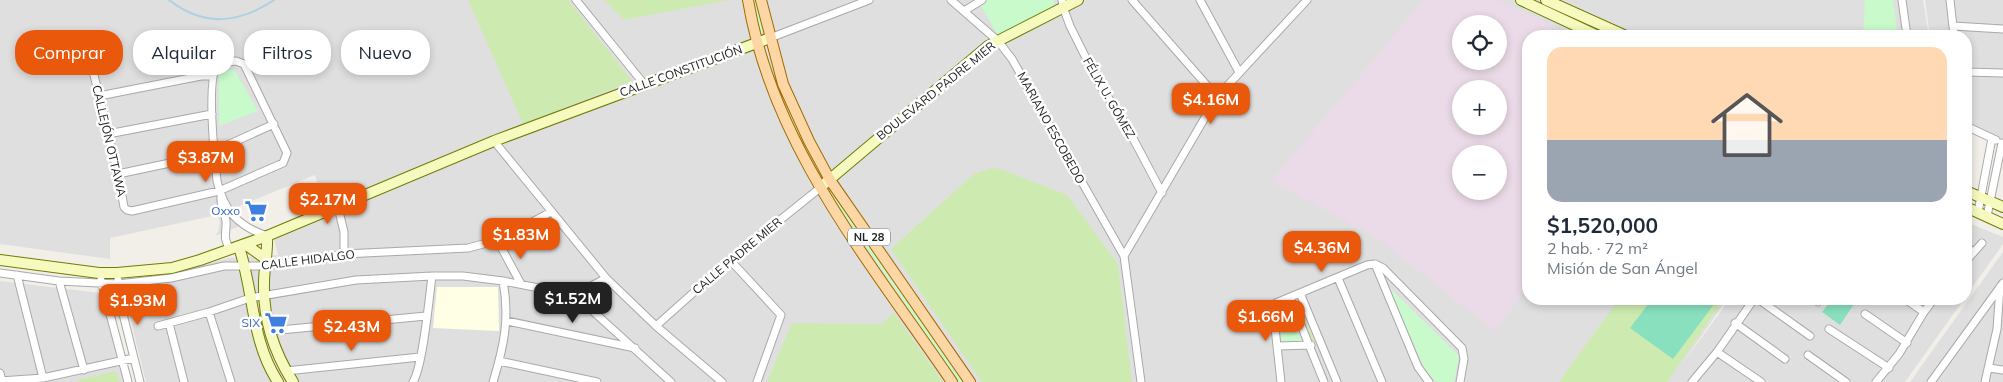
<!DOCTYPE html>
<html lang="es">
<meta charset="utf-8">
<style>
body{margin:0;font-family:Mulish,sans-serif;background:#f2f2f3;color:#1f2937;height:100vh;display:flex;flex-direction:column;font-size:19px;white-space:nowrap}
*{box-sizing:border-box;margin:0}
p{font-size:16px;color:#747a83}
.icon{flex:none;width:28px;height:28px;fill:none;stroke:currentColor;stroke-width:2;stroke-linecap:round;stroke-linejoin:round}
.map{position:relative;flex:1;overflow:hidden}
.panel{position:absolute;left:1522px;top:30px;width:450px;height:275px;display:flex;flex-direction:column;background:#fff;border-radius:20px;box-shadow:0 2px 8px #0003}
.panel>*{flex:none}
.banner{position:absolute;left:15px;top:30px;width:475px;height:45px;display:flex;gap:10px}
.controls{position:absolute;left:1452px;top:15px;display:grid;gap:10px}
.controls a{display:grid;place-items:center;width:55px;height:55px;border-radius:50%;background:#fff;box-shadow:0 2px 8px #0003;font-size:25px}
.price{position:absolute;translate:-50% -42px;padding:0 11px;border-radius:10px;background:#ea580c;color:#fff;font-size:16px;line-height:32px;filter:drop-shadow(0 1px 2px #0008)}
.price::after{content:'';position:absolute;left:50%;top:30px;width:15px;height:11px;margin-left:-8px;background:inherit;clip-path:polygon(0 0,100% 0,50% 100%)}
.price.on{background:#222;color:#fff}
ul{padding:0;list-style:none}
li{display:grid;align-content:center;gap:10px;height:265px;padding:0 25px}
li span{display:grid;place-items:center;height:155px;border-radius:15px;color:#555}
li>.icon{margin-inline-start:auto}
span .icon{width:90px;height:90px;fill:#fffc;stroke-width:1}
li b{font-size:21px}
.pill{padding:0 18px;border-radius:20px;background:#fff;box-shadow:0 2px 8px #0003;font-size:18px;line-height:45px}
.pill.on{background:#ea580c;color:#fff}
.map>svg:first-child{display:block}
.residential{fill:#e0dfdf;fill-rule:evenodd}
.industrial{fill:#ebdbe8;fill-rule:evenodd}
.education{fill:#ffffe5}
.grass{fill:#cdebb0}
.park{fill:#c8facc}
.pitch{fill:#88e0be}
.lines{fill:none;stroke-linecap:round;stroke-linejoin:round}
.stream{stroke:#aad3df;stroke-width:2}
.street-casing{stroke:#a9a9a9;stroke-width:9}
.secondary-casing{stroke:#707d05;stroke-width:12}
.primary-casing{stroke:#a06b00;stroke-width:12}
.street{stroke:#fff;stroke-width:7}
.secondary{stroke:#f7fabf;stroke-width:10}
.primary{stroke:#fcd6a4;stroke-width:10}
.labels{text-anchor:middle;stroke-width:5;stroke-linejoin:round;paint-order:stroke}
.shield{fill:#fff;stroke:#646464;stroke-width:1}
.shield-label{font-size:11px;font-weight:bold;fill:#222}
.street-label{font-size:12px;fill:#222;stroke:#fff}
.shop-label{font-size:12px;fill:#366cbe;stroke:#fff;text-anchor:end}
</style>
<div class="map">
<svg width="2003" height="382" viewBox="0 0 2003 382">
<rect width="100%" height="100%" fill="#f2efe9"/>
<!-- residential -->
<path class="residential" d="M0,0H1923L1929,36H1529V299H1727L1682,364L1730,299H1964L1905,382H146L121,281L170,274L229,258L278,255L271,228L324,205L315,175L232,209L236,216L248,223L215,236L218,232L220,222L217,215L110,238V259L0,244ZM1461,24H1499V61H1461ZM1461,89H1499V126H1461ZM1461,154H1499V191H1461Z
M1925,0H2003V139L1966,123V36H1930Z
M1966,222L2003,237V244L1966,296Z
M2003,252V382H1910Z
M0,281L100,293L124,382H0Z"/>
<!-- industrial -->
<path class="industrial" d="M1424,0H1497L1574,36H1529V284L1495,331L1377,238L1271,181ZM1461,24H1499V61H1461ZM1461,89H1499V126H1461ZM1461,154H1499V191H1461Z"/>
<!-- education -->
<path class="education" d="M437,287H498L499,331L433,328Z"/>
<!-- grass -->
<path class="grass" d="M468,0H568L632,81L523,124Z
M604,0H728L624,20Z
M991,168L1001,169L1067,195L1118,264L1132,382H982L891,249L974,174Z
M1619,299H1724L1667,382H1559Z
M1297,302L1315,342L1312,343L1294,303Z
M894,313L943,382H767L792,323L881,324Z
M116,371L120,382H78V380Z"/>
<!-- park -->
<path class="park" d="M754,0H757L764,30L763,33H761Z
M987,0H1054V6L999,37L980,4Z
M1865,0H1893L1898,36H1863Z
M766,49L780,94L821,174L795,131L778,91L764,50Z
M234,69L258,111L219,126V73Z
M829,189L964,382H959L829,193Z
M1388,286L1459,356L1454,382H1437L1427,374Z
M1288,304L1302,342L1282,343L1277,306Z"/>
<!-- pitch -->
<path class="pitch" d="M1652,299H1718L1673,359L1630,328Z
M1832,299H1853L1856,301L1840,325L1822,312Z"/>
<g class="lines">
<!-- stream -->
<path class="stream" d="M169,0C204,27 238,24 274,0"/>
<defs>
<path id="street" d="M576,0L644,84
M951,0L998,41L1012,59L1124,256L1141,382
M1062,0L1063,7L1070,26L1097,80L1127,127L1162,193
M1132,0L1217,97
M1200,0L1239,72
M1902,0L1907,36
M1950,0L1954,36
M964,11L982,0
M1953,26L2003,29
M770,38L869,0
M93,71L118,174L124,207L127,210L132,211L219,191L283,163L287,153L244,64L236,61L219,63C205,74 215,162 217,181C224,211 238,226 267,236
M1966,72L2003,73
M99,96L201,76H213
M1966,126L1996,140
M108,134L212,114
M494,141L606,278L656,326L722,382
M118,174L203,156L274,124
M221,197C220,207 225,212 226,221C227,233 222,237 230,249
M338,207L344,232V254
M1978,212L1992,138
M1987,216L2002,143
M1966,245L1973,253
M501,247L521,284
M1124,256L1217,97L1307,0
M730,260L781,315L757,382
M1966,261L1982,243
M1375,264L1418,367L1429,382
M0,273L59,281L118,284L171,278L224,266H265L344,254L468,248L498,240L551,212
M17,275L43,378
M1338,278L1382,382
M101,280L128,382
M118,280L122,310L140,382
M59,281L84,370
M1300,293L1337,382
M575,295L671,382
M575,295L606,278
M1290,298L1324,382
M1758,299L1810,336
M1814,299L1818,302
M1905,299L1924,312
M209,312L231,382
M1865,314L1907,343
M507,321L635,348
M169,323L184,382
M1735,323L1785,359
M158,326L209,312L250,298L356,280L432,276H463L503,281L575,295
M656,326L730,260L820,188
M1829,329L1889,368
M270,331L426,316
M1278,346L1311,345
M1717,352L1761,382
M1808,355L1846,382
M499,361L597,382
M1989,368L2003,370
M286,371L420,357
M0,373L2,381
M0,381L43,378L134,358
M413,382C423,366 429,299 432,276
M493,382C504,346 510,318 503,281
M1281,382L1273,310L1276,303L1367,265L1375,264L1383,268L1462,348L1464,359L1460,382
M1692,382L1717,352L1754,299
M1876,382L1899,354L1924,312L1934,299
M1931,382L2003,283
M1985,382L1997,329L2000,287"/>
<path id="secondary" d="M1521,0L1598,36
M1546,0L1626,36
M823,185L988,46L1078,0
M1966,191L2003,207
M1966,207L2003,224
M267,236C268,252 264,267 264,283C263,318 274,352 293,382
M245,244L266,259
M239,247C254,292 251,341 278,382
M0,260L99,273H117L172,268L200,260L267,236L494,141L770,38"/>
<path id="primary" d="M748,0C772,146 871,263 952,382
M761,0L783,84L809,141L830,180L970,382"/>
</defs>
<!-- street casing -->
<use href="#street" class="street-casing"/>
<!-- secondary casing -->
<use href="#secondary" class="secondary-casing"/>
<!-- primary casing -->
<use href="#primary" class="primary-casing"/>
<!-- street -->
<use href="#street" class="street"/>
<!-- secondary -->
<use href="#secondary" class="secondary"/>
<!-- primary -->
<use href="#primary" class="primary"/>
</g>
<!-- icons -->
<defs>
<symbol id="supermarket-bare" viewBox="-9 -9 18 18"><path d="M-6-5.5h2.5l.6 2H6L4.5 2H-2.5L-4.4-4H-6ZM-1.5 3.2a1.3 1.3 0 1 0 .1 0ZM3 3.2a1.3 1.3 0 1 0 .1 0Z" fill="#3f7fe0" stroke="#fff" stroke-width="2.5" paint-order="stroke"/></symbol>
</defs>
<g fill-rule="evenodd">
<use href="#supermarket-bare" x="240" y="195" width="32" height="32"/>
<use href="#supermarket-bare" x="260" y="307" width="32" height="32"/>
</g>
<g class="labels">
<!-- shield labels -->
<rect class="shield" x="848" y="228.5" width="42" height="17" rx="4"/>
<g class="shield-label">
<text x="869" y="241">NL 28</text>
</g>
<!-- street labels -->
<g class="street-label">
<text transform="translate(681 71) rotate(-20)" y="4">CALLE CONSTITUCIÓN</text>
<text transform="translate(936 91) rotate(-39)" y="4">BOULEVARD PADRE MIER</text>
<text transform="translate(1109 98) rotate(60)" y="4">FÉLIX U. GÓMEZ</text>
<text transform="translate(1051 128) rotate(61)" y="4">MARIANO ESCOBEDO</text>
<text transform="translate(109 141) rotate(77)" y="4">CALLEJÓN OTTAWA</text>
<text transform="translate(737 256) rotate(-40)" y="4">CALLE PADRE MIER</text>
<text transform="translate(308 260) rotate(-7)" y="4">CALLE HIDALGO</text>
</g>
<!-- shop labels -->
<g class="shop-label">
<text x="240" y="215">Oxxo</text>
<text x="260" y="327">SIX</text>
</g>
</g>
</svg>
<div class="controls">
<a><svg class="icon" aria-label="locate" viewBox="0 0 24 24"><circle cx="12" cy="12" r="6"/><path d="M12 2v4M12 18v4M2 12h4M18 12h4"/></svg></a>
<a>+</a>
<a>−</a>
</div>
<b class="price" style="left:1211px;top:125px">$4.16M</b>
<b class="price" style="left:206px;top:183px">$3.87M</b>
<b class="price" style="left:328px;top:225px">$2.17M</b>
<b class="price" style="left:521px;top:260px">$1.83M</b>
<b class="price" style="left:1322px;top:273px">$4.36M</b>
<b class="price on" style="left:573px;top:324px">$1.52M</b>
<b class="price" style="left:138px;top:326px">$1.93M</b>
<b class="price" style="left:1266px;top:342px">$1.66M</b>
<b class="price" style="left:352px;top:352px">$2.43M</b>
<div class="banner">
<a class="pill on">Comprar</a>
<a class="pill">Alquilar</a>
<a class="pill">Filtros</a>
<a class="pill">Nuevo</a>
</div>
<section class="panel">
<ul>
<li><span style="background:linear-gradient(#ffd9b3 60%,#9aa5b1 0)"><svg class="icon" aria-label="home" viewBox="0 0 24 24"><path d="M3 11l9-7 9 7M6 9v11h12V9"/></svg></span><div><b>$1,520,000</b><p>2 hab. · 72 m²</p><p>Misión de San Ángel</p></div></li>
</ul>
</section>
</div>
